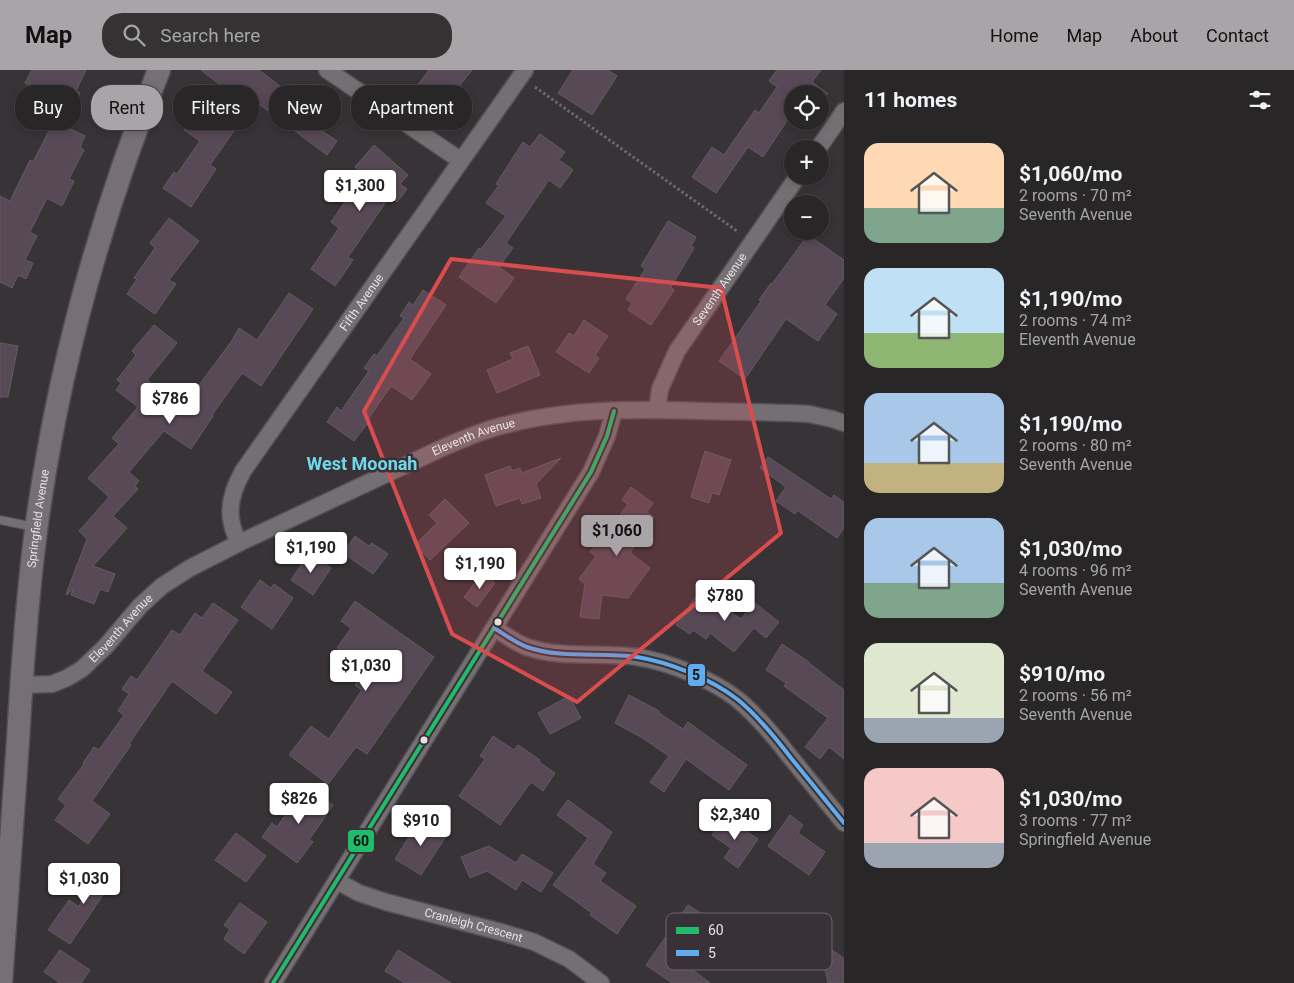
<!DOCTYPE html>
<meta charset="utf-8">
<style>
body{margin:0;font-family:Roboto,sans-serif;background:#353234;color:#f1f3f6;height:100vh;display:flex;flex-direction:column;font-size:19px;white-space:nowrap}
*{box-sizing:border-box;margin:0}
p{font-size:16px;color:#a5a5a8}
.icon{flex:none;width:28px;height:28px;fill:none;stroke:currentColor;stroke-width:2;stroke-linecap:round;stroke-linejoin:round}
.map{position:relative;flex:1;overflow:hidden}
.side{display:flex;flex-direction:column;background:#292628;width:450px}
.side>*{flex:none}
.hud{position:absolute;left:15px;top:15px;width:475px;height:45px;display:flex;gap:10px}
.controls{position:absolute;left:784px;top:15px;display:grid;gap:10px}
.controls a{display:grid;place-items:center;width:45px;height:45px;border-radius:50%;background:#292628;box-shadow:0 2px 8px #0003,0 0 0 1px #454345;font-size:25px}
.price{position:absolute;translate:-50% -42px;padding:0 11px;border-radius:5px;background:#fff;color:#222;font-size:16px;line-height:32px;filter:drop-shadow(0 1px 2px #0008)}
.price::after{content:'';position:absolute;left:50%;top:30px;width:15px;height:11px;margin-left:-8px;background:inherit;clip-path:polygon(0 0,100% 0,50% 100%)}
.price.current{background:#a9a4a8;color:#111}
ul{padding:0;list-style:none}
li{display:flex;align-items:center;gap:15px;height:125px;padding:0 20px}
li span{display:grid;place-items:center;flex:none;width:140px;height:100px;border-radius:15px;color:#555}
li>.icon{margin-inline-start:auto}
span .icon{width:60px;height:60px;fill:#fffc;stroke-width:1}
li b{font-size:21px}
h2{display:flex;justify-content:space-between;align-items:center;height:60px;padding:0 20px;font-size:21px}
.pill{padding:0 18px;border-radius:20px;background:#292628;box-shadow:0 2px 8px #0003,0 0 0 1px #454345;font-size:18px;line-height:45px}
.pill.current{background:#a9a4a8;color:#111}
header{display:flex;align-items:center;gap:30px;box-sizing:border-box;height:70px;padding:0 25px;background:#a9a4a8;color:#111}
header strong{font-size:24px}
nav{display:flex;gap:28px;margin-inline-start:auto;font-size:18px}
.search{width:350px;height:45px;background:#353234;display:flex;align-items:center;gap:12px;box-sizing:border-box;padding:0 18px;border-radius:20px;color:#a5a5a8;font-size:19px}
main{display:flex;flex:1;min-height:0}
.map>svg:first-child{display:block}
.building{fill:#574955;stroke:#615d60}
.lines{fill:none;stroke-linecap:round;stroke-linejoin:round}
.lane-casing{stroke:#534f52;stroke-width:10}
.street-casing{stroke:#534f52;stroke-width:19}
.secondary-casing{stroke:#534f52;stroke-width:25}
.path{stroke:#6c696b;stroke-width:3;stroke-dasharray:2.5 2.5;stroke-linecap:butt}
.lane{stroke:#736f72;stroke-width:8}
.street{stroke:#736f72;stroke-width:16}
.secondary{stroke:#766f74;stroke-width:22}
.bus-1-casing{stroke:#393137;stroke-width:8}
.bus-2-casing{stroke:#393137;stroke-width:8}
.bus-1{stroke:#20bc6c;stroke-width:4}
.bus-2{stroke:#60acee;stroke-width:4}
.marked{fill:#d94d4e;fill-opacity:0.2;stroke:#d94d4e;stroke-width:4;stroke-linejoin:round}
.bus-dot{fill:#e7e1e5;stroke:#393137;stroke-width:2}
.labels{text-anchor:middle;stroke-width:5;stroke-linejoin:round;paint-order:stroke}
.street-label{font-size:12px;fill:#e7e1e5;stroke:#393137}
.district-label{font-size:18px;font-weight:bold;fill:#70d8eb;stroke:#393137}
.key{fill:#393137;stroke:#6d666b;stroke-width:1}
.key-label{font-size:14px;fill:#e7e1e5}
.line-badge{stroke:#393137;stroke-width:2}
.pale-badge-label{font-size:14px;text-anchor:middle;font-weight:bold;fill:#111}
</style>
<header>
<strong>Map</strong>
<div class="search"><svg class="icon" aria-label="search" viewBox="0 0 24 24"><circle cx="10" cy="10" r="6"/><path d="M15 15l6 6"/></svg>Search here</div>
<nav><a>Home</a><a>Map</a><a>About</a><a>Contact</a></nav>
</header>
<main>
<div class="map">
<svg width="844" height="913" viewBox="0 0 844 913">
<rect width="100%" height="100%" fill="#373336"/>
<!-- building -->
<path class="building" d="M32,0H86L76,21L80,23L68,45L37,29L41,21L25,13Z
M201,0H259L311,40L304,49L337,71L327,85L255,31L210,95L216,99L191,137L163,118L174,102L177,104L200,71L184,60L194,45L200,49L223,17Z
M429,0H472L446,33L441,29L433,41L411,24Z
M573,0H608L617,6L592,45L558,23Z
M777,0H821L812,12L828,24H792V43L763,87L748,77L716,123L692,107L712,77L724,85L755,40L759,43L777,17L769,11Z
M54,51L85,66L80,77L84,80L69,109L74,111L62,136L47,128L30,162L37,166L25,190L33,193L26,209L18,205L12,218L0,212V126L10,131L30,90L33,92Z
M540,64L565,82L559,90L573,100L560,118L549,110L506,173L513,178L499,197L514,208L496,233L459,207L479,178L481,179L506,146L486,133L499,115L496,114L523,72L530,77Z
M374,75L408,105L400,114L407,119L397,132L390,126L348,187L353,190L335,216L311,199L339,158L331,152L364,104L355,97Z
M169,148L199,171L169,210L176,214L155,244L127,224L137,209L134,208L155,178L150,173Z
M668,151L696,167L691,176L694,178L671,217L674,220L651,255L628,240L632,233L626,229L645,199L641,196Z
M808,165L844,190V208L825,235L837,244L818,271L786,249L745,309L719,291L761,231L759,230L771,213L772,214Z
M423,220L446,235L410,289L431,304L412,330L391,316L368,349L370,350L354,371L327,352L337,337L341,341L369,301L364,298L374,284L377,286L404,248L400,246L409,232L413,235Z
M289,223L313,239L261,316L242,303L212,345L213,346L191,379L164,361L129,402L139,411L135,416L138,419L113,446L127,458L93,496L115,504L108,522L100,519L94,534L71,525L74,518L67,525L66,524L87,469L79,461L109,427L88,408L119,374L112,368L138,337L116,320L121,313L117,310L136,285L132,281L154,255L177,273L147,310L151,313L145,320L173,342L181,331L185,334L231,272L239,258L257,270Z
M584,250L608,266L595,285L599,288L589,303L556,282L569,263L574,266Z
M0,273L18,276L8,327H0Z
M528,276L540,305L497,323L487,300L513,289L510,283Z
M705,381L731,390L719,425L712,423L709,433L691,427Z
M768,387L831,429L834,425L844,432V458L837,468L797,440L795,444L776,431L786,417L760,398Z
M561,388L536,414L541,428L522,434L520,428L496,436L485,405L510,396L512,401L520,398L522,403Z
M631,417L653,433L647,442L654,447L630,483L650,498L628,528L602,525L599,549L580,547L585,514L579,509L596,486L590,482L604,463L606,465L628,434L622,430Z
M445,429L469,453L430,490L415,475L437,453L429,445Z
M355,466L369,476L372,473L388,484L373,504L343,483Z
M309,483L331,498L313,525L291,510Z
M483,503L495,513L477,537L464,527Z
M260,510L271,518L274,514L293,528L272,559L241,537Z
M700,521L741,549L754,532L779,552L766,568L754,558L734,582L710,563L706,569L693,560L690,564L676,555Z
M355,531L434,587L367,684L356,677L328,714L289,685L311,656L329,669L362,620L355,615L367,599L337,578L351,558L341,551Z
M213,533L238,550L202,601L232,622L216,644L172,611L129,674L131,675L92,731L110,744L88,774L55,750L66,735L58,729L84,694L83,693L94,677L99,680L124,645L118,641L129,624L122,619L131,606L137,610L172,560L180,565L195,543L202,548Z
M782,574L809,592V593L844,620V689L829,677L820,689L805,677L828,648L784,616L786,613L766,600Z
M629,625L659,641V643L683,659L688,652L747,695L729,720L686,689L664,722L650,712L669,686L641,667L615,653Z
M569,626L581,648L550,664L538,643Z
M493,666L514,680L518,675L540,690L539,692L555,703L543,721L531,712L500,755L459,726L485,689L480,686Z
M312,720L333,735L309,770L313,772L297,793L262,767L272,753L277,757L300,723Z
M568,730L612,762L593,794L606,803L600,811L636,836L617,864L590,845L592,843L553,815L588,768L557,745Z
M790,745L803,755L798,763L825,782L809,805L768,776Z
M725,747L758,769L738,798L724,788L731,778L712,765Z
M419,751L431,758L434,754L448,763L421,805L395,789Z
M236,763L266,786L246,812L215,790Z
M489,776L516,793L522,784L553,803L541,822L522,810L516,820L487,801L470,808L461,787Z
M95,796L120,806L112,825L105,822L70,874L48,860L69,830L79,837Z
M240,833L267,852L244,884L224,869L230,859L224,855Z
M688,835L704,845L675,887L710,913H672L646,895Z
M795,856L844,888V913H828L823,888L783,896L779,879Z
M60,880L90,900L81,913H60L44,902Z
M398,880L424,896L451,913H405L385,901Z"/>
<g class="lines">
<defs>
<path id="lane" d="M0,450L34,457"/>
<g id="street">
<path d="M327,0L460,90"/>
<path d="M818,79L844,41"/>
<path id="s1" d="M657,340L660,319L677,281L798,106"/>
<path id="s2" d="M239,473C236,467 233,460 232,454C227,435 234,417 243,401L525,0"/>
<path d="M494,558C504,564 516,573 527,577C561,589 601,582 637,587C669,592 711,609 737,629C758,646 775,667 791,688C809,710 826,731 844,753"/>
<path id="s3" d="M21,615L52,614L67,608L82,599L106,576L140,536L162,516L190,498L239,473L440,379C461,370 482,360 505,355C569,338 637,339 702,341C738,342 774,342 809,344L832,349L844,353"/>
<path id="s4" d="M337,811L359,823L386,832L501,862L534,872L569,889L601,913"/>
<path d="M273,913L591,402L607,366L614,341"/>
</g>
<g id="secondary">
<path id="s5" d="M1,913C6,832 12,751 18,670C22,600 27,530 36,460C57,303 100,147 159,0"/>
</g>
</defs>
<!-- lane casing -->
<use href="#lane" class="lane-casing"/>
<!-- street casing -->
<use href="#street" class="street-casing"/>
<!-- secondary casing -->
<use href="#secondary" class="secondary-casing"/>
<!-- path -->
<path class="path" d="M535,17L737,161"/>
<!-- lane -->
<use href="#lane" class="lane"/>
<!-- street -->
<use href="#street" class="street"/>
<!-- secondary -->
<use href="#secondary" class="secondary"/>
<defs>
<path id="bus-1" d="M273,913L591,402L607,366L614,341"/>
<path id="bus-2" d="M494,558C504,564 516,573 527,577C561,589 601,582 637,587C669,592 711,609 737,629C758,646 775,667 791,688C809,710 826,731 844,753"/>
</defs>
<!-- bus-1 casing -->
<use href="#bus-1" class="bus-1-casing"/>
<!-- bus-2 casing -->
<use href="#bus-2" class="bus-2-casing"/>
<!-- bus-1 -->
<use href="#bus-1" class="bus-1"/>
<!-- bus-2 -->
<use href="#bus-2" class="bus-2"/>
</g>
<!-- marked area -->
<path class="marked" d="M451,189L721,218L781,463L577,632L452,564L364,341Z"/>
<!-- markers -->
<g class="bus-dot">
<circle cx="498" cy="552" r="4.5"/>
<circle cx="424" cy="670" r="4.5"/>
</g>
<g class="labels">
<!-- street labels -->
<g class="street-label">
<text dy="4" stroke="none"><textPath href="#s1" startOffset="138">Seventh Avenue</textPath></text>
<text dy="4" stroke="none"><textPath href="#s2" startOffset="282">Fifth Avenue</textPath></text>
<text dy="4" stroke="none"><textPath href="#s3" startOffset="526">Eleventh Avenue</textPath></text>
<text dy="4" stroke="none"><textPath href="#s5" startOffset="466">Springfield Avenue</textPath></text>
<text dy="4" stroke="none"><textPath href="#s3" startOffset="121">Eleventh Avenue</textPath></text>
<text dy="4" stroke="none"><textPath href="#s4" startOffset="144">Cranleigh Crescent</textPath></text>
</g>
<!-- district labels -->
<g class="district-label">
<text x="362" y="400">West Moonah</text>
</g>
</g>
<!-- legend -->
<rect x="666" y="843" width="166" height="57" rx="8" class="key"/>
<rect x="676" y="857" width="23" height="7" fill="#20bc6c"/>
<rect x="676" y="880" width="23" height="6" fill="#60acee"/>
<g class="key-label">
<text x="708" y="865">60</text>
<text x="708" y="888">5</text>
</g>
<g class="line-badge">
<rect x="687" y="593" width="19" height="24" rx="5" fill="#60acee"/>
<rect x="347" y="759" width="28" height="24" rx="5" fill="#20bc6c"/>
</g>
<g class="pale-badge-label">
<text x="696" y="610">5</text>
<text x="361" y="776">60</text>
</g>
</svg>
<div class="controls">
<a><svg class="icon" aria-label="locate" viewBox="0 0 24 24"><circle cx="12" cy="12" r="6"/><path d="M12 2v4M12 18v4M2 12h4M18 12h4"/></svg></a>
<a>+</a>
<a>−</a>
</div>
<b class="price" style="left:360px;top:142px">$1,300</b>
<b class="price" style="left:170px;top:355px">$786</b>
<b class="price current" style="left:617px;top:487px">$1,060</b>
<b class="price" style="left:311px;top:504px">$1,190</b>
<b class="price" style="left:480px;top:520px">$1,190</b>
<b class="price" style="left:725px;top:552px">$780</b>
<b class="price" style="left:366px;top:622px">$1,030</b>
<b class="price" style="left:299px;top:755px">$826</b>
<b class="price" style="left:735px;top:771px">$2,340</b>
<b class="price" style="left:421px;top:777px">$910</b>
<b class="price" style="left:84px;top:835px">$1,030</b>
<div class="hud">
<a class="pill">Buy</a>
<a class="pill current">Rent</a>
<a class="pill">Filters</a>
<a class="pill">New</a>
<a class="pill">Apartment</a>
</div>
</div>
<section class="side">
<h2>11 homes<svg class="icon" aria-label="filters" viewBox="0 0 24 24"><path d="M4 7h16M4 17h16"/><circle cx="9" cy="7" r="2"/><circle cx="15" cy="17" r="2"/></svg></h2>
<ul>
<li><span style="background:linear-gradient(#ffd9b3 65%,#7fa58c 0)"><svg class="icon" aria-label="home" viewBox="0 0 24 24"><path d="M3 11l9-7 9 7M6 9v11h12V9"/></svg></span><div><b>$1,060/mo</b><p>2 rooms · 70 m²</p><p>Seventh Avenue</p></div></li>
<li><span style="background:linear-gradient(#bfe0f5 65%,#8fb573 0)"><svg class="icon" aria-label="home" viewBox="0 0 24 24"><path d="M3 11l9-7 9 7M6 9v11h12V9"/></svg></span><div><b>$1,190/mo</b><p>2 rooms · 74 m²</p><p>Eleventh Avenue</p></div></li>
<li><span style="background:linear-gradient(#a9c7e8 70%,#c2b280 0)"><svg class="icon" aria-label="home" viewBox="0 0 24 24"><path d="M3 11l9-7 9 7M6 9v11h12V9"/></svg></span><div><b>$1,190/mo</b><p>2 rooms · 80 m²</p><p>Seventh Avenue</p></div></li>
<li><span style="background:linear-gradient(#a9c7e8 65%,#7fa58c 0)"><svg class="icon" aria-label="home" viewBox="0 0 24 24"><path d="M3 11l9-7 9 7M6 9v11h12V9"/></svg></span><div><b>$1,030/mo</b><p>4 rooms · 96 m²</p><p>Seventh Avenue</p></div></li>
<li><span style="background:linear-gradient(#dfe7d0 75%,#9aa5b1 0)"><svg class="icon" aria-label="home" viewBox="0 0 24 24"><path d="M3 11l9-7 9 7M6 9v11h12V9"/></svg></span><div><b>$910/mo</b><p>2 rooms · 56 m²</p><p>Seventh Avenue</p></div></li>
<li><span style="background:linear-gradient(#f6c9c9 75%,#9aa5b1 0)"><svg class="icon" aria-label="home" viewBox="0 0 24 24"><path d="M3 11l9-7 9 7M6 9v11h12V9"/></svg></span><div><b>$1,030/mo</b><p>3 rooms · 77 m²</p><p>Springfield Avenue</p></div></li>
</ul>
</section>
</main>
